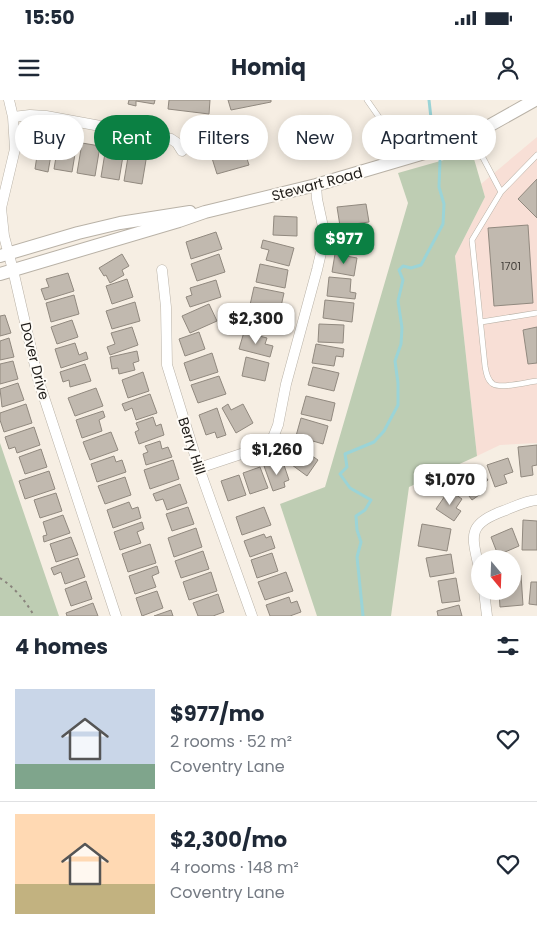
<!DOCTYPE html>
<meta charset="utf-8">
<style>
body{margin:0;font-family:Poppins,sans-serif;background:#f2f2f3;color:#1f2937;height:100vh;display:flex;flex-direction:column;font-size:19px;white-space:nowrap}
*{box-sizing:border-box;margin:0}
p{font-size:16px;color:#747a83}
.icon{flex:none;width:28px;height:28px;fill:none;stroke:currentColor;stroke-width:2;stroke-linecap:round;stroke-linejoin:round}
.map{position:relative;height:516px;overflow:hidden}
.side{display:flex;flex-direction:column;background:#fff;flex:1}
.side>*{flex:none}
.top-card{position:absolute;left:15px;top:15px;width:508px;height:45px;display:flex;gap:10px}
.needle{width:32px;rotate:161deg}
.fabs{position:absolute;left:471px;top:450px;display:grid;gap:10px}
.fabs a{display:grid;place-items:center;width:50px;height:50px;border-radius:50%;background:#fff;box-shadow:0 2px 12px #0003;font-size:25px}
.price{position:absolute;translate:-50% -42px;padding:0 11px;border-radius:10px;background:#fff;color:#222;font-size:16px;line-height:32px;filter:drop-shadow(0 1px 2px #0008)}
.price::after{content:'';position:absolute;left:50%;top:30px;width:15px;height:11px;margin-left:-8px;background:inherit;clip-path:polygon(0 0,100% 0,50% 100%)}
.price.selected{background:#0b8043;color:#fff}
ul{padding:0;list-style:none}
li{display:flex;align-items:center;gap:15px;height:125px;padding:0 15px}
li+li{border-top:1px solid #e0e1e3}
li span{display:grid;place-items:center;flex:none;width:140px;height:100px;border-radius:0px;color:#555}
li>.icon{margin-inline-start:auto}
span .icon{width:60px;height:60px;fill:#fffc;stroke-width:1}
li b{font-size:21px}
h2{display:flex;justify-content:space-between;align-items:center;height:60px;padding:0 15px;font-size:21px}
.tag{padding:0 18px;border-radius:22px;background:#fff;box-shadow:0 2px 12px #0003;font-size:18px;line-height:45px}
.tag.selected{background:#0b8043;color:#fff}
.status{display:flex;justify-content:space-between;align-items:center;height:35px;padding:0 25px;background:#fff;direction:ltr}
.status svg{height:14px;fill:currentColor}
header{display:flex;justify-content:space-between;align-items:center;height:65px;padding:0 15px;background:#fff;font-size:22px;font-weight:700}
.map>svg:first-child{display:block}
.commercial{fill:#f8dfd6}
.green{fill:#becdb3}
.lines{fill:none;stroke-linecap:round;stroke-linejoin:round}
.stream{stroke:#9bd4d7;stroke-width:3}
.building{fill:#c1b9af;stroke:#91897f}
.service-casing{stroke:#b9b2a7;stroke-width:6}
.minor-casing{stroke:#b9b2a7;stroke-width:11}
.tertiary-casing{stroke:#b9b2a7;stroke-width:14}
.path{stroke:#89837c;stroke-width:2;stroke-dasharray:2.5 4;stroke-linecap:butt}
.service{stroke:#fff;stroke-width:5}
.minor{stroke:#fff;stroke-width:10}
.tertiary{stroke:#fff;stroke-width:12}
.labels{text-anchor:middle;stroke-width:4;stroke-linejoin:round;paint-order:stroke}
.number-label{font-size:11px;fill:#46423d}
.street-label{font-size:14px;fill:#1d1a17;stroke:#fffcf7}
</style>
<div class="status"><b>15:50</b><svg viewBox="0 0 49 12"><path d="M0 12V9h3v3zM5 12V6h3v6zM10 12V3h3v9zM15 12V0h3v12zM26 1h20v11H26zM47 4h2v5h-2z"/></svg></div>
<header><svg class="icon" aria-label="menu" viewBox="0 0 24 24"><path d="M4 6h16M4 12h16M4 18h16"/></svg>Homiq<svg class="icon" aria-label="person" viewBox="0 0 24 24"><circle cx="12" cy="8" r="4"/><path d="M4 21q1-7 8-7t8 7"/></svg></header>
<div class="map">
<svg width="537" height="516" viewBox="0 0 537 516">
<rect width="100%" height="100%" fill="#f6eee3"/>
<!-- commercial -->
<path class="commercial" d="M537,37V343L500,345L477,356L455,156L485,97L481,84Z"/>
<!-- green -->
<path class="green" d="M472,52L485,97L455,156L477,356L409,387L391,516H317L280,404L325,387L408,103L398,73Z
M0,343L59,516H0Z"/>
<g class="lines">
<!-- stream -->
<path class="stream" d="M429,0L431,18
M363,516L357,457L361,442L357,430L356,416L365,410L371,400L350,388L340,374L347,367L345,354L374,342L384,331L398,305V283L395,261L401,244L402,228L398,201L403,180L399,170L403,166L411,168L421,165L443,124L444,104L439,87L440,61"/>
</g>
<!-- building -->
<path class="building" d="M129,0H155L154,4L136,1V6L128,4Z
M169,0H210L209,14L168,9Z
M228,0H271V2L231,10Z
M238,25L243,44L211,53L206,34Z
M40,36L54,38L48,72L35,69Z
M59,39L77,42L72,72L54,69Z
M82,43L100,46L95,76L77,73Z
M243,46L249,65L217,74L211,55Z
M106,47L124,50L119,80L101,77Z
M129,51L147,54L142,84L124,81Z
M537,79V118L518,99Z
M366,104L369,122L340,126L337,107Z
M274,116L297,117V136L273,135Z
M528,125L533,203L494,206L488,128Z
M339,131L366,135L363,153L337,150Z
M216,132L222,149L191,159L186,142Z
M263,140L294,148L289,166L266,160L269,150L261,148Z
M122,154L129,166L122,170L124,175L110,183L106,175L104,176L99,168Z
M219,154L225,172L197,181L191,164Z
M335,154L357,158L354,176L332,172Z
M260,164L288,170L285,188L256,182Z
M68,173L74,191L45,200L41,189L49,187L46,179Z
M329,177L351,179L350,192L356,193L355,199L327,196Z
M127,179L133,197L112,204L106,186Z
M216,180L221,197L190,207L186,197L192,195L190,188Z
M254,187L284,193L280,211L250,205Z
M74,195L79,214L51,222L46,203Z
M325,200L354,203L352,222L323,218Z
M135,202L140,221L112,229L106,211Z
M209,204L217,221L190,233L182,216Z
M251,209L279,216L275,234L246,228Z
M5,215L11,233L0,236V216Z
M72,220L78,237L57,244L51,227Z
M319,224L344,225L343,243L318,242Z
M132,227L138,245L110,255L107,247L115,244L111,233Z
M537,227V263L528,264L523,230Z
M199,232L205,249L185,256L179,239Z
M244,232L267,238L265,244L273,246L270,257L239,249Z
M9,238L14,257L0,260V241Z
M75,243L79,255L86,252L88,259L61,268L55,249Z
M316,244L344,249L343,257L336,256L334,266L312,263Z
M137,251L139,261L133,263L135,270L119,274L118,268L112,269L110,257Z
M212,253L218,272L190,281L184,263Z
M246,257L269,263L265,281L242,276Z
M13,261L18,279L0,284V264Z
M85,264L91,281L70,287L69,280L63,282L60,272Z
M313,267L339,273L334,291L308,285Z
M143,272L149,291L128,298L122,280Z
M219,276L226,294L198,303L191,285Z
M18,283L24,300L2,307L0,289Z
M96,288L103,306L75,316L68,298Z
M150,294L157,313L136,320L132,308L125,311L122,304Z
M306,296L335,303L331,321L301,314Z
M26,304L32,323L4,332L0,320V313Z
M228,304L231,310L243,304L253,323L236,333L222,308Z
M217,308L226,335L217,338L215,332L206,335L199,315Z
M103,311L105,317L99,320L102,331L82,338L76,320Z
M153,317L156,326L161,324L164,335L139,344L135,332L139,330L136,323Z
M301,318L328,326L323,344L296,336Z
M34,327L40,345L17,353L15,347L9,349L5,337Z
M111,332L118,350L90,360L83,342Z
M160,341L162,349L168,347L172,357L146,365L143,354L148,352L145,346Z
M292,342L318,360L307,376L288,362L293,355L287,350Z
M537,345V365L532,366L533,375L521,377L518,347Z
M41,349L47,367L25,374L19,357Z
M114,356L116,362L122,360L126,372L97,382L91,364Z
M508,358L513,372L504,375L507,383L495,387L487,365Z
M173,360L179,379L150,389L144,370Z
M275,362L277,367L284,365L289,380L284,382L285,387L273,391L264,366Z
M477,366L488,380L478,388L482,393L472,400L457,380Z
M260,367L268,388L250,394L243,373Z
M49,371L55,389L25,399L19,381Z
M239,375L246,395L228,401L221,381Z
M125,377L131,395L105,404L98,386Z
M180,384L187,403L167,410L163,399L156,401L153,394Z
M449,390L462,399L456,408L461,411L454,421L436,409Z
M56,393L62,411L40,418L34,400Z
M129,402L132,409L138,407L141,418L113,428L107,410Z
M188,407L194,424L172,431L166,414Z
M264,407L271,425L242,435L236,417Z
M63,415L70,433L44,442L43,436L47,435L43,422Z
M523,420L537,421V450H522Z
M142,422L144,429L137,432L141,443L120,450L114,432Z
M422,424L451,429L447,451L418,446Z
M196,428L202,447L174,457L168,438Z
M512,428L519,446L498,455L491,437Z
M264,434L266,438L271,436L275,448L250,457L244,441Z
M71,437L78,455L56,462L50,444Z
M150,444L156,463L128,472L122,454Z
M203,451L209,469L181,478L175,461Z
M272,453L278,471L257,478L251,460Z
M451,454L454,473L430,477L426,458Z
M78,458L85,477L65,484L61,472L54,475L51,468Z
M157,466L159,473L152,476L156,487L135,494L129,476Z
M211,472L217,491L189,500L183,482Z
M286,472L293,491L265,500L258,482Z
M521,475L523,505L500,507L499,491H512V476Z
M456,478L460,501L442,503L438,481Z
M86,481L92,499L71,506L65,489Z
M531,482H537V505L529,504Z
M157,491L163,508L142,516L136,498Z
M218,494L224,512L213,516H198L193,503Z
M289,497L291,503L297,501L301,512L290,516H270L266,505Z
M93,503L98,516H67L66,513Z
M459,505L462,516H438L437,511Z
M171,510L173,516H154Z"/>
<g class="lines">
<defs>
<path id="service" d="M367,0L381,20L398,61
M472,37L501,92L537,55
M501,92L472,140L485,266C486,272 487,280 493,284C501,289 527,282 537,281
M481,222L537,213"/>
<path id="minor" d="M9,0L13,17L15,49L1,108L4,136L13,170L38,279L116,516
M13,17L30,15L46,16L171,39L177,43L182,51
M162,170L166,207L167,265L199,368L252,516
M199,368L250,351L272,340L278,325L286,284L317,170L325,136L317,99L316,85
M480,473C473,438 464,425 503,411C514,407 525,401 537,400
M484,491L487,516"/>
<path id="tertiary" d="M0,156L78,133L120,123L190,112
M0,174L179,121L205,112L316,85L438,49L471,36L535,0"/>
</defs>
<!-- service casing -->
<use href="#service" class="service-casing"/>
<!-- minor casing -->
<use href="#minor" class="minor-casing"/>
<!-- tertiary casing -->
<use href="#tertiary" class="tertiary-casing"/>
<!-- path -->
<path class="path" d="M0,478C14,487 26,501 34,516"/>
<!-- service -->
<use href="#service" class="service"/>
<!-- minor -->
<use href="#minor" class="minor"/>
<!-- tertiary -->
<use href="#tertiary" class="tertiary"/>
</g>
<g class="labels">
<!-- number labels -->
<g class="number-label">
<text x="511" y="170">1701</text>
</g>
<!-- street labels -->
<g class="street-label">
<text transform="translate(317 84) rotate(-15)" y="5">Stewart Road</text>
<text transform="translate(35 261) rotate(76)" y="5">Dover Drive</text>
<text transform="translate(192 346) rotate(72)" y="5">Berry Hill</text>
</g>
</g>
</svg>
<div class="fabs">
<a><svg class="needle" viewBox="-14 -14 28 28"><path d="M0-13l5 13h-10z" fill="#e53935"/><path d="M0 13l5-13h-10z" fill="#747a83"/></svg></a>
</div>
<b class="price selected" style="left:344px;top:165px">$977</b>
<b class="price" style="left:256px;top:245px">$2,300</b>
<b class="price" style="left:277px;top:376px">$1,260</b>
<b class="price" style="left:450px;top:406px">$1,070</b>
<div class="top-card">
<a class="tag">Buy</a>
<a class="tag selected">Rent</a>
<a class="tag">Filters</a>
<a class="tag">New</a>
<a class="tag">Apartment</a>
</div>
</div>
<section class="side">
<h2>4 homes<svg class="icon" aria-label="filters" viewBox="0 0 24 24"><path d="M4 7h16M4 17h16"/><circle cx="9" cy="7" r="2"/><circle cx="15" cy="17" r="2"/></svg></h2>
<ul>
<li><span style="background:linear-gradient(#c9d6e8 75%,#7fa58c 0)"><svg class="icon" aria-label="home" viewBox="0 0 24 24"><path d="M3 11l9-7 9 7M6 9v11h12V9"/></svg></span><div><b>$977/mo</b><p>2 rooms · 52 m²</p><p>Coventry Lane</p></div><svg class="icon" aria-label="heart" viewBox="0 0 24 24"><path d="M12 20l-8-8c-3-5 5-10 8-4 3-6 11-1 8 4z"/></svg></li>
<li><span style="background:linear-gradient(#ffd9b3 70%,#c2b280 0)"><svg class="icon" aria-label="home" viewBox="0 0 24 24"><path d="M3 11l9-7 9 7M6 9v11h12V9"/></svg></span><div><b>$2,300/mo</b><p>4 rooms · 148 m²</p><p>Coventry Lane</p></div><svg class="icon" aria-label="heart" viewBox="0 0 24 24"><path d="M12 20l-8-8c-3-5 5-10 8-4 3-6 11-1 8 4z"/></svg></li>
</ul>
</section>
